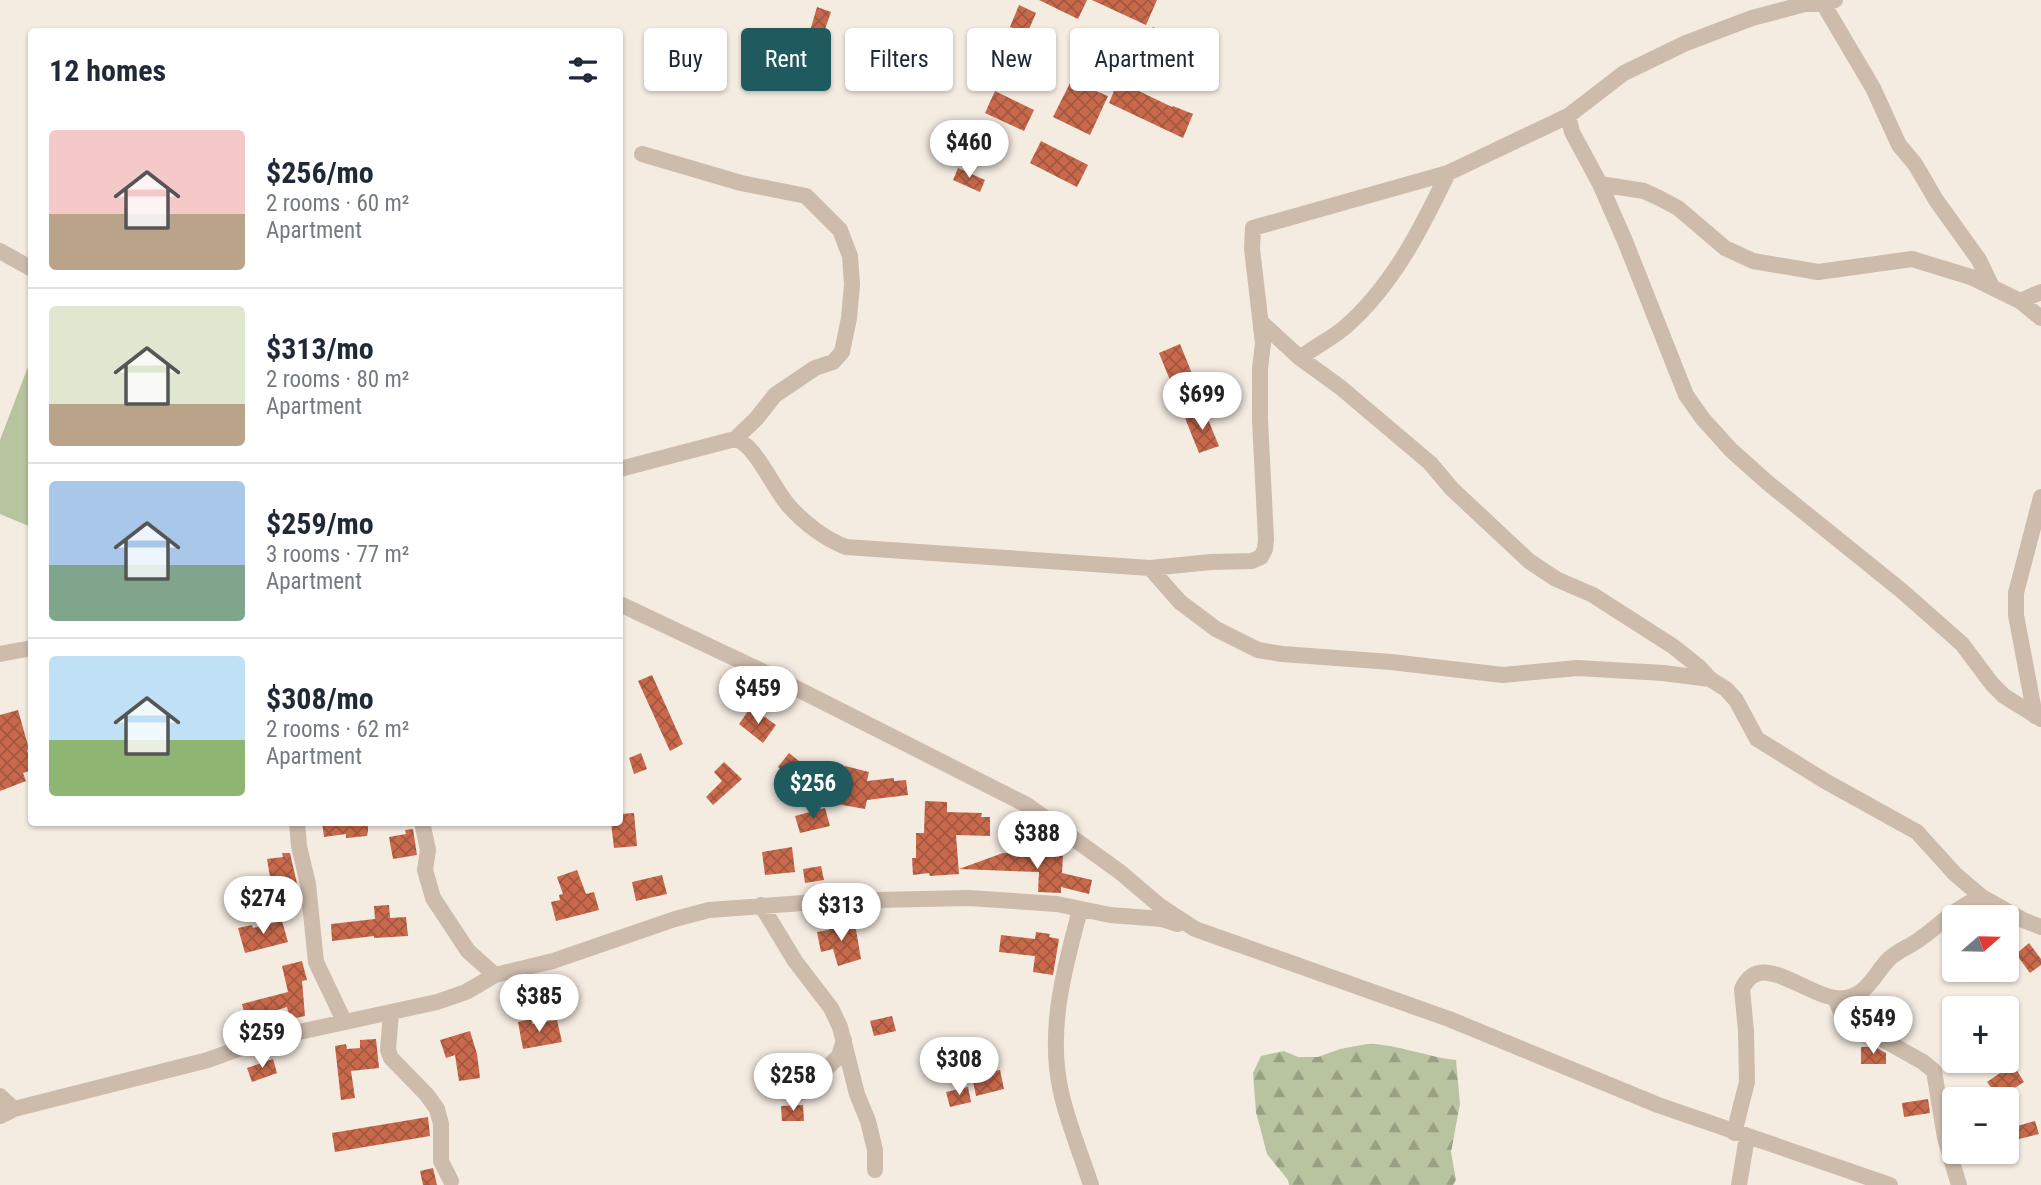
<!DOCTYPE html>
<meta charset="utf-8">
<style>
body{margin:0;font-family:"Roboto Condensed",sans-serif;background:#f2f2f3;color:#1f2937;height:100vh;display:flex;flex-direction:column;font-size:26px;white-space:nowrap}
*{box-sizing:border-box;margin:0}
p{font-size:23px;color:#747a83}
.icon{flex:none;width:38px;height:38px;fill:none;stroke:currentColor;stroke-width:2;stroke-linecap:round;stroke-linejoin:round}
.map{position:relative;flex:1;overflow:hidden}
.panel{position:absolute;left:28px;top:28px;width:595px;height:798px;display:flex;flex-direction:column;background:#fff;border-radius:7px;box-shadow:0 2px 5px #0004}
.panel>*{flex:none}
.banner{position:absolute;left:644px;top:28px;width:665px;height:63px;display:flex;gap:14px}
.needle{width:46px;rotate:70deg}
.controls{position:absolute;left:1942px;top:905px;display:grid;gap:14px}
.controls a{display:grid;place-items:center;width:77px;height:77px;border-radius:7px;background:#fff;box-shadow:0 2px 5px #0004;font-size:35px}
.price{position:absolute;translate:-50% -60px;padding:0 16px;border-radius:24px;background:#fff;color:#222;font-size:23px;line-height:46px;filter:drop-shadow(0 2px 4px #0008)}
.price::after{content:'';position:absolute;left:50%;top:42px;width:21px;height:16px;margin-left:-10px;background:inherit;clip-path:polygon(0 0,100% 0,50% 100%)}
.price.selected{background:#1f5a5e;color:#fff}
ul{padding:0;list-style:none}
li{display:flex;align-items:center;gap:21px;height:175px;padding:0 21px}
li+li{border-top:2px solid #e0e1e3}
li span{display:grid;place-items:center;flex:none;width:196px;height:140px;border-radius:7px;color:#555}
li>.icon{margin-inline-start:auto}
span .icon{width:84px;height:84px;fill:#fffc;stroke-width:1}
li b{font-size:30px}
h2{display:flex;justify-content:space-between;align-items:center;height:84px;padding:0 21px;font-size:30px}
.pill{padding:0 24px;border-radius:7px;background:#fff;box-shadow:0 2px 5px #0004;font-size:24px;line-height:63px}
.pill.selected{background:#1f5a5e;color:#fff}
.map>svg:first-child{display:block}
.forest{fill:url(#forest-firs)}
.pitch{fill:#b8c4a0}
.building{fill:url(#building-cross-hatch)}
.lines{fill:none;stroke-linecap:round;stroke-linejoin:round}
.minor{stroke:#cdbbac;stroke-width:16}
</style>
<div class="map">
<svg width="2041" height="1185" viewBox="0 0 2041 1185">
<defs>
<pattern id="forest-firs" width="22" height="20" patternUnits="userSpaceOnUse" patternTransform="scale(1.75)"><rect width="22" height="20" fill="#b8c4a0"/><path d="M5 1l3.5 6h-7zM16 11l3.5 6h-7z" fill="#97a083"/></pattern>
<pattern id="building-cross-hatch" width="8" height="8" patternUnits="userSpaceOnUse" patternTransform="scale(1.75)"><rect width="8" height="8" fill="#c8694b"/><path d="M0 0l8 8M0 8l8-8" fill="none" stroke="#a4573f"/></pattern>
</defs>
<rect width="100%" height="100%" fill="#f4ebe1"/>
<!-- forest -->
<path class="forest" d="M1367,1044C1398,1044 1426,1057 1456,1060L1460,1104L1451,1152L1456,1180L1453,1185H1289L1288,1180L1267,1154L1256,1112L1253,1073L1261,1056L1284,1051L1298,1057H1318L1340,1049Z"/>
<!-- pitch -->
<path class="pitch" d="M31,359V527L0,514V440Z"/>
<!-- building -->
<path class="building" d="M1039,0H1087L1078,19Z
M1092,0H1157L1146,25Z
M1019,5L1036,13L1027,34L1010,27Z
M817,7L831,12L823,35L810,31Z
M1153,27L1219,60L1209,83L1142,50Z
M1000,51L1016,58L1006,82L990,75Z
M1071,81L1108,96L1090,135L1053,117Z
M1118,81L1172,107L1173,106L1193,114L1183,138L1109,103Z
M995,91L1034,110L1024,131L985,113Z
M1041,141L1088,165L1077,187L1030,163Z
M958,168L985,180L980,192L953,180Z
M1180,344L1193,376L1172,385L1159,353Z
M1204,410L1219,446L1199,453L1185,418Z
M652,675L683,744L670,751L638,681Z
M18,710L29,749L27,750L32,762V770L23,773L26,781L0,791V715Z
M749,710L759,718L762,715L776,725L763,743L739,724Z
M641,753L647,769L634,774L629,758Z
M789,753L804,765L793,779L778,767Z
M724,762L742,779L713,805L706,797L722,781L714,772Z
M845,766L869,772L867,781L894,778V781L906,780L908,795L867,800L865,809L837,804Z
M925,801L947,802V812L982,813L981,817H990V836L956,835L959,874L930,876L929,873L913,875L912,858H916V833H924Z
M825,808L830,826L800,833L795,816Z
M634,813L637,846L614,848L611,822H620V814Z
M322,822H368V831L367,836L346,838V834L324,837Z
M413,829L417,855L393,859L389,837L406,834L405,830Z
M792,847L795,872L765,875L762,852Z
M282,853H290L298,888L281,890L280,876L270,877L267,859L283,857Z
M1003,853L1063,856L1062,873L1092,880L1089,894L1061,887V893L1038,892L1039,872L959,869Z
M821,866L824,880L805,883L803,869Z
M577,870L586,894L594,892L599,910L556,921L551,902L560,900L559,895L563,894L557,877Z
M662,875L667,894L636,901L632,882Z
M389,905L390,918L406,917L408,936L374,938V936L332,941L331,924L375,919L374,906Z
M282,921L288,942L245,953L238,928L252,925L253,928Z
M841,922L842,927L855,924L861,959L838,966L833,949L821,952L817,932L829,930L828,925Z
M1036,932L1050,934L1049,937L1059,939L1053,975L1033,972L1035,956L999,952L1001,935L1035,939Z
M2029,943L2041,959V965L2030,973L2016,954Z
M302,961L307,980L302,981L305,1016L290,1019L287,1007L246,1019L242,1004L288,992L282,966Z
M892,1016L896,1031L874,1036L870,1021Z
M531,1019L532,1024L557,1020L562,1042L523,1049L518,1022Z
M470,1031L477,1054L480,1078L459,1081L455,1055L446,1058L440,1040Z
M376,1039L379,1068L351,1071L355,1098L341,1100L335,1046L346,1044L347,1049L360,1048V1040Z
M1861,1047H1875L1886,1053V1064H1861Z
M273,1059L277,1073L252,1082L247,1068Z
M2013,1064L2024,1082L1999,1098L1987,1082Z
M1000,1070L1004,1089L976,1096L972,1076Z
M968,1087L971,1102L950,1107L946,1092Z
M1928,1099L1930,1113L1904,1117L1902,1103Z
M803,1105L804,1121H782L781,1106Z
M428,1117L430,1136L335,1152L332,1133Z
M2035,1121L2039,1134L2007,1142V1129Z
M433,1168L437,1185H423L420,1171Z"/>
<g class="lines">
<!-- minor -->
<path class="minor" d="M1821,0L1873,88L1899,145L1915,164L1936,200L1979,260L1992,287
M1568,116L1572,132L1600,184L1625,241L1686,395L1703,419L1731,450L1768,483L1902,591L1962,644L1992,684L2004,696L2041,719
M642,154L741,183L806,196L840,230L850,256L852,285L849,318L842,352L833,362L815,368L775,395L756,419L735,439
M1600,184L1644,191L1659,198L1678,208L1725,248L1753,261L1818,272L1912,259L1971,277L2020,301L2041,318
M0,251L32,269
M2020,301L2041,292
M1261,322L1300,358L1340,387L1430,463L1452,489L1529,561L1556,579L1593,595L1674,647L1699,667L1710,679
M1300,358C1314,347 1331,339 1344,328C1392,287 1421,229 1448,173
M620,469L735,439C755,443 774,490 789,506C804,523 825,539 846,547L1150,568L1211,562L1252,561L1261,557L1265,549L1266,539L1260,420V369L1263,343L1252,249L1253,228L1448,173L1568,116L1624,73L1686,43L1752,18L1805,4H1822L1835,0
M1150,568L1180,602L1216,629L1258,650L1282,654L1391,662L1503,675L1577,668L1663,673L1710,679L1726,689L1736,700L1757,739L1825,781L1917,832L1955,874L1982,897
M620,604L770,675L1027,805L1120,872L1160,906L1195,929L1449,1019L1658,1105L1890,1185
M0,654L32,648
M2035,716L2016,615V593L2041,497
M297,822L299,846L308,884L316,962L344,1021
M422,822L428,850L425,870L433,898L468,951L495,975
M761,905L795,961L831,1008L840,1027L857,1094L868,1121L875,1150V1170
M1080,910C1064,969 1047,1031 1061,1092C1068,1124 1081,1154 1091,1185
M1835,998L1840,1010L1850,1021L1923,1062L1934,1071L1945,1138L1959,1185
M391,1013L388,1050L391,1058L427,1095L437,1109L441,1124V1161L451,1181
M803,1092L839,1056L844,1040
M0,1096L14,1109
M0,1116L14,1109L208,1060L238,1049L299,1032L437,1002L466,992L495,975L553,961L675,919L709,910L830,901L969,898L1057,904L1110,915L1162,919L1178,924
M1734,1133L1747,1082L1746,1031L1742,989C1762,945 1812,1004 1846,998C1868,994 1875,973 1889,959C1897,951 1911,946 1920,939C1944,922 1953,909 1982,897L2023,920L2041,927
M1739,1185L1747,1137"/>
</g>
</svg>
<div class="controls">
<a><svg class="needle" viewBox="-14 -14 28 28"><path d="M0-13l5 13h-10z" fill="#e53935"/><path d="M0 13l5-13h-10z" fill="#747a83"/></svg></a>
<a>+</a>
<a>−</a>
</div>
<b class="price" style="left:969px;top:180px">$460</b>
<b class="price" style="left:1202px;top:432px">$699</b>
<b class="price" style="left:758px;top:726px">$459</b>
<b class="price selected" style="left:813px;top:821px">$256</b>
<b class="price" style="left:1037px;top:871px">$388</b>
<b class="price" style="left:263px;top:936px">$274</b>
<b class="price" style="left:841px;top:943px">$313</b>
<b class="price" style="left:539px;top:1034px">$385</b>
<b class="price" style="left:1873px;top:1056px">$549</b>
<b class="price" style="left:262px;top:1070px">$259</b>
<b class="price" style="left:959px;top:1097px">$308</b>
<b class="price" style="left:793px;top:1113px">$258</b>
<div class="banner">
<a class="pill">Buy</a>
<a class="pill selected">Rent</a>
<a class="pill">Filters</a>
<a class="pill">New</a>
<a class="pill">Apartment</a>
</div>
<section class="panel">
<h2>12 homes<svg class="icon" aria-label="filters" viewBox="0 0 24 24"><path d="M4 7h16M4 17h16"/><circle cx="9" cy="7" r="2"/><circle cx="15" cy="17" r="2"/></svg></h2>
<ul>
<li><span style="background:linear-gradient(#f6c9c9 60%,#b9a48a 0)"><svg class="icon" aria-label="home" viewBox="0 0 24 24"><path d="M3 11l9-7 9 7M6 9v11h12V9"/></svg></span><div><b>$256/mo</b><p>2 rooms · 60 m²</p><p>Apartment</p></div></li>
<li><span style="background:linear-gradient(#dfe7d0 70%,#b9a48a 0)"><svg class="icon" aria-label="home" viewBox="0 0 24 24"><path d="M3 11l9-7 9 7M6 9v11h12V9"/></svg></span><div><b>$313/mo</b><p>2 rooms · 80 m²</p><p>Apartment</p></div></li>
<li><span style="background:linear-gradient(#a9c7e8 60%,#7fa58c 0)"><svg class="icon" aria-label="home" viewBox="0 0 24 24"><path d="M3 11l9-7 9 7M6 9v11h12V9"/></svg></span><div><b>$259/mo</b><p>3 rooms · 77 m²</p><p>Apartment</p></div></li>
<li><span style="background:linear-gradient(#bfe0f5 60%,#8fb573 0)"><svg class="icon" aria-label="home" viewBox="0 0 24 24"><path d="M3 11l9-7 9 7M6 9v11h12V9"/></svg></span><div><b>$308/mo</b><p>2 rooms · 62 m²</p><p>Apartment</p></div></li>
</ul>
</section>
</div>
